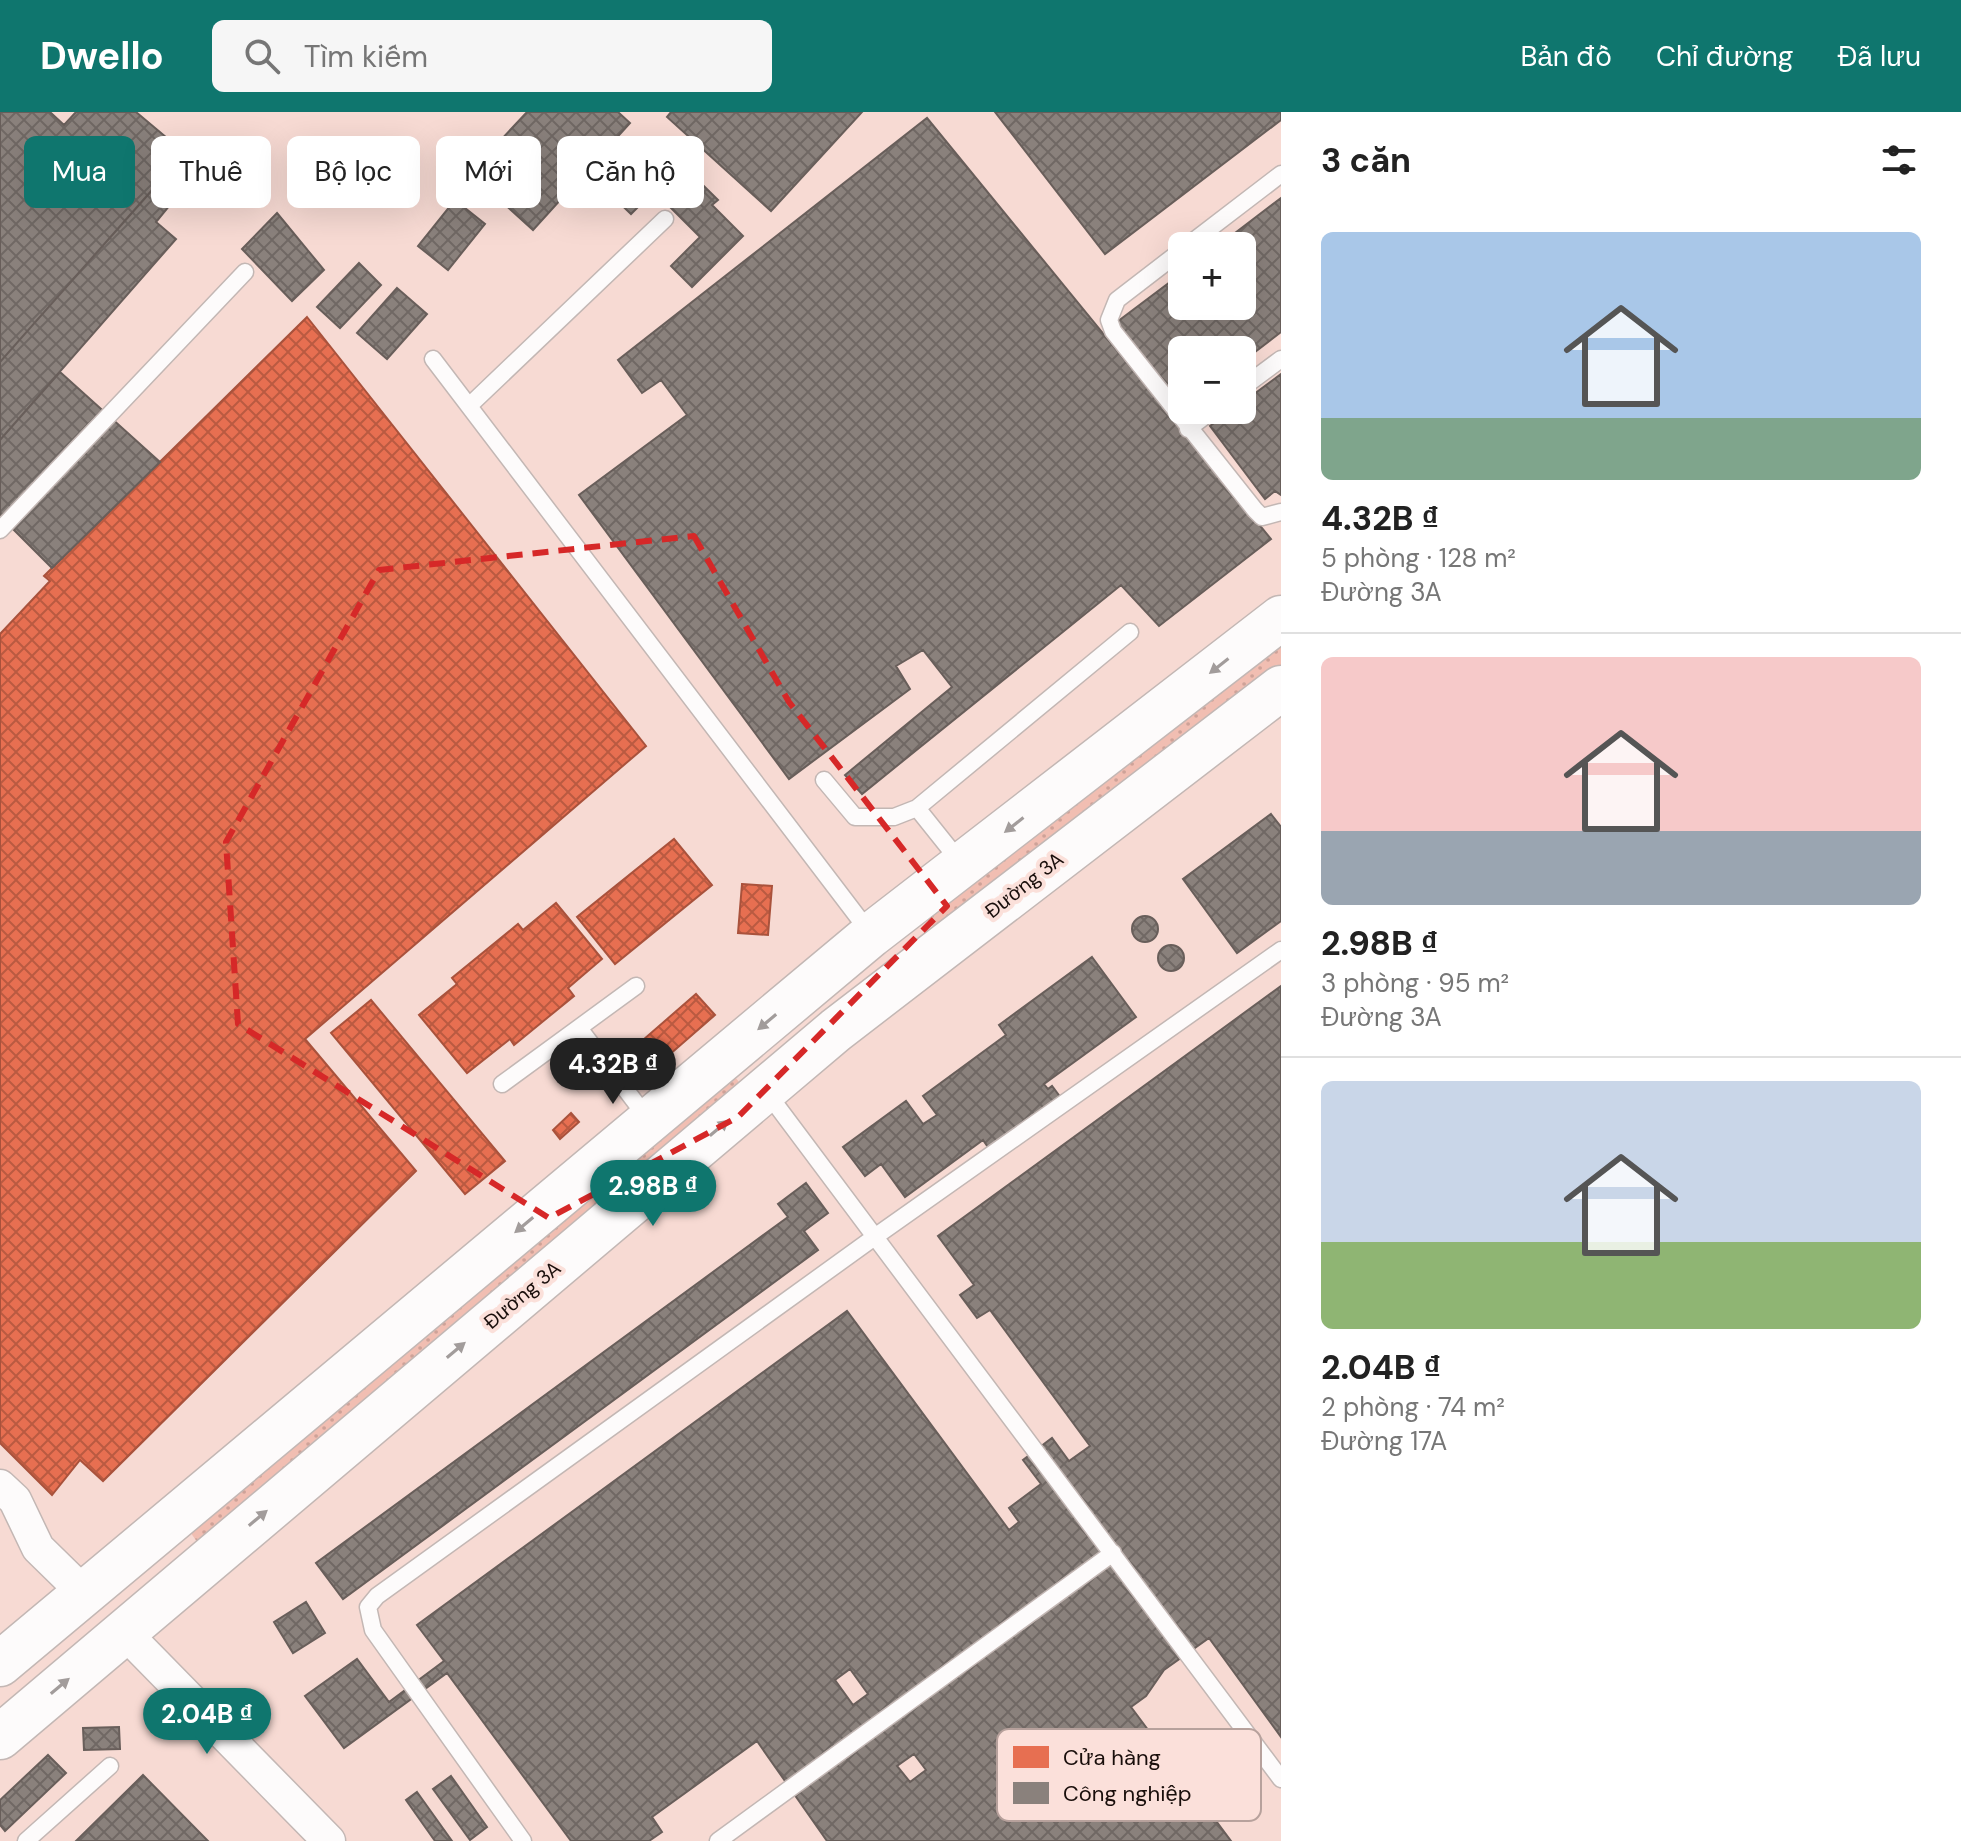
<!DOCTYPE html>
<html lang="vi">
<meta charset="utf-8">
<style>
body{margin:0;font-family:"DM Sans",sans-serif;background:#f6f6f6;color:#222;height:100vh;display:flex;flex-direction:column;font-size:30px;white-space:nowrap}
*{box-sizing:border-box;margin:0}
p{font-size:26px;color:#767676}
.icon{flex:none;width:44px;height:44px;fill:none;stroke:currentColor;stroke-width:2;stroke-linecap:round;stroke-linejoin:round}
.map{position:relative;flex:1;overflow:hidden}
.panel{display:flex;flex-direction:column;background:#fff;width:680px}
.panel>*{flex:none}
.guide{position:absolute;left:24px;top:24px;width:760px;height:72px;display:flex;gap:16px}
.buttons{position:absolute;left:1168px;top:120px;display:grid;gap:16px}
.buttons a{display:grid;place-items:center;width:88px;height:88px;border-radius:12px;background:#fff;box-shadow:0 8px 32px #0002;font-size:40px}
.price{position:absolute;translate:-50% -68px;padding:0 18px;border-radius:28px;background:#0f766e;color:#fff;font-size:26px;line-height:52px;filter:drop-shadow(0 2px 4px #0008)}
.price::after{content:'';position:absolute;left:50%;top:48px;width:24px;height:18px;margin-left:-12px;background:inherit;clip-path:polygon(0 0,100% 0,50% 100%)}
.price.current{background:#222;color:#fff}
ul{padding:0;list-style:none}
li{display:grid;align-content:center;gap:16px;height:424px;padding:0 40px}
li+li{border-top:2px solid #e0e0e0}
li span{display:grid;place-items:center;height:248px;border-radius:12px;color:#555}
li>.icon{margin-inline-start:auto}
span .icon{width:144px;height:144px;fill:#fffc;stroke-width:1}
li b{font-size:34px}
h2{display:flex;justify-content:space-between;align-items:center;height:96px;padding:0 40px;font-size:34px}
.chip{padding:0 28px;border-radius:12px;background:#fff;box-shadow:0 8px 32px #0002;font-size:28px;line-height:72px}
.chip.current{background:#0f766e;color:#fff}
header{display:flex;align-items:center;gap:48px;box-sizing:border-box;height:112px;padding:0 40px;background:#0f766e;color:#fff}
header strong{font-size:38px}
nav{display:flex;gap:44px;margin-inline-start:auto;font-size:28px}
.search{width:560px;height:72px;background:#f6f6f6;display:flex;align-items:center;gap:20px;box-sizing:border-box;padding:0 28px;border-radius:12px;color:#767676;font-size:30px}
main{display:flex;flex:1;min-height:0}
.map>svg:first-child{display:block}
.built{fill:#f7dad3;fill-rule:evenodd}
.grass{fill:url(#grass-dots)}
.shops{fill:url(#shops-cross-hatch);stroke:#a9523c;stroke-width:2}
.industry{fill:url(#industry-cross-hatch);stroke:#685e5a;stroke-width:2;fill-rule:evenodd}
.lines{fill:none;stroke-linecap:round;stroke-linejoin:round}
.lane-casing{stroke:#c3b7b4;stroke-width:19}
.street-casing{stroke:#c3b7b4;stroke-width:35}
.secondary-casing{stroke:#c3b7b4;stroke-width:47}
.lane{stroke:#fdfbfb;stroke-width:16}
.street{stroke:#fdfbfb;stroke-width:32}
.secondary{stroke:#fdfbfb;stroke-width:44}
.oneway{fill:#a29c9b}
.marked{fill:none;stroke:#d62828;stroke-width:6;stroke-dasharray:16 10;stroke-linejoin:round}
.labels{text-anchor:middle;stroke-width:8;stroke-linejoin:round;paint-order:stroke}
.street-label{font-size:20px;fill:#190e0b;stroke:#fbe0da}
.key{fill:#fbe0da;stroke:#b7a19c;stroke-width:2}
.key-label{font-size:22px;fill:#190e0b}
</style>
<header>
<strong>Dwello</strong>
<div class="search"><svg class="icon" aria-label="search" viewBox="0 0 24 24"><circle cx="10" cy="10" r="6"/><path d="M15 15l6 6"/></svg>Tìm kiếm</div>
<nav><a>Bản đồ</a><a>Chỉ đường</a><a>Đã lưu</a></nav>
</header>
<main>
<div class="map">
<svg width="1281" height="1729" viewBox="0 0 1281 1729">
<defs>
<pattern id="grass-dots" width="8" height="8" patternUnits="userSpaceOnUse" patternTransform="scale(2)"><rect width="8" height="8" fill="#f1beb2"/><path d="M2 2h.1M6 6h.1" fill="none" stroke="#cea298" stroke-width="1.8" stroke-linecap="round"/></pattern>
<pattern id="shops-cross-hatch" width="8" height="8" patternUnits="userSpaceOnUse" patternTransform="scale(2)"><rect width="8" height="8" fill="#e76f51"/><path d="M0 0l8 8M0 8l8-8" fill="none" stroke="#ba5a41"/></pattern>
<pattern id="industry-cross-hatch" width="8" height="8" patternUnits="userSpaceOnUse" patternTransform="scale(2)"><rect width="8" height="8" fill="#8a817c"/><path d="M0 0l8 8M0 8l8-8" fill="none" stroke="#706864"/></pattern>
</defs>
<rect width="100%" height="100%" fill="#f3e5e2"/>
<!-- built -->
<path class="built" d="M0,0H1281V1729H0ZM1182,134H1242V194H1182ZM1182,238H1242V298H1182Z"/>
<!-- grass -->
<path class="grass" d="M1281,527V554L937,819L923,803Z
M732,961L742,974L200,1434L188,1417Z"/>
<!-- shops -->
<path class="shops" d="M307,205L646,634L305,927L416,1059L103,1369L80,1348L52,1383L0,1331V522L50,469L44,464Z
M674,727L712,773L615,852L577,805Z
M742,772L772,774L768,823L738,821Z
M556,791L602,847L568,876L574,884L514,933L510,927L467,961L419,903L457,872L452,866L518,812L523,818Z
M696,882L715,903L654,956L636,934Z
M371,888L505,1049L465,1082L331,921Z
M571,1001L579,1010L560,1027L553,1018Z"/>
<!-- industry -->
<path class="industry" d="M0,0H50L64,13L76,0H136L185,41L0,250Z
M527,0H618L630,11L533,118L470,61Z
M671,0H862L771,99L667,5Z
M995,0H1281V8L1105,142Z
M927,6L1271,427L1159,514L1121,473L862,682L845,663L952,575L923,538L896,554L910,577L789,667L579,383L687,303L661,268L642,281L618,248Z
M655,26L718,88L712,93L743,124L692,175L671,154L700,125L654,79L631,102L605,77Z
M223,50L233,59L212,81L202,72Z
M151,79L170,93L156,110L176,127L0,328V250Z
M1281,86V220L1242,250V238H1182V295L1117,210L1182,161V194H1242V134H1218Z
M455,88L485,112L448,158L418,134Z
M277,101L324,158L292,189L242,137Z
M359,151L381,173L340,216L317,195Z
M397,176L427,202L387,247L357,221Z
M60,260L160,350L52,456L0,404V328Z
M1281,262V383L1275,379L1265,387L1210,314L1232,298H1242V291Z
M1271,702L1281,715V809L1237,841L1183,767Z
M1132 817a13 13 0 1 1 26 0a13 13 0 1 1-26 0Z
M1158 846a13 13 0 1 1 26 0a13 13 0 1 1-26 0Z
M1092,845L1136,905L1044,972L1048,977L1052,974L1061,986L990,1038L983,1028L905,1085L881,1052L865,1064L843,1035L906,989L923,1012L937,1003L923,984L1006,923L999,913Z
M1281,874V1625L1209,1526L1164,1558L1146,1584L1131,1595L1231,1729H827L757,1629L652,1705L662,1720L649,1729H571L447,1561L344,1636L305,1584L357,1547L389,1590L444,1549L417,1513L847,1199L1009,1418L1019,1410L1009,1396L1041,1372L1023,1348L1052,1326L1069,1349L1090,1334L990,1198L977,1206L960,1183L974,1173L938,1124ZM850,1557L868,1582L853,1593L835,1568ZM914,1642L926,1658L910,1670L897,1654Z
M806,1071L828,1101L804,1119L818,1138L343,1487L316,1451L788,1105L778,1092Z
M306,1490L325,1521L293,1541L274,1510Z
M119,1615L120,1637L84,1638L83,1616Z
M48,1643L66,1661L5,1719L0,1713V1688Z
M143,1663L208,1729H76Z
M451,1664L487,1715L470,1728L433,1677Z
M417,1680L452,1729H435L406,1688Z"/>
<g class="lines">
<defs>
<path id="lane" d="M1187,134L1281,62
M1182,138L1117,188L1109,208L1113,219L1255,398L1262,405L1281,400
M433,247L870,821
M1242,276L1281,247
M469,294L665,107
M1188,317L1213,298
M0,418L245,160
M824,668L855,705H894L917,696L1130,520
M917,696L961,751
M579,916L648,1007
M502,972L636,874
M765,978L1281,1667
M26,1729L110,1654
M523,1729L373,1518L368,1495L377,1484L876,1124L1281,838
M718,1729L1113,1441"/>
<path id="street" d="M0,1374L15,1388L38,1436L85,1482
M124,1520L329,1729"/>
<path id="secondary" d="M0,1552L871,823L1281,506
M0,1625L836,918L1281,576"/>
</defs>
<!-- lane casing -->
<use href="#lane" class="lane-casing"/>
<!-- street casing -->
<use href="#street" class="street-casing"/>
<!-- secondary casing -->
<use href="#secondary" class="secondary-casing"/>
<!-- lane -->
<use href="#lane" class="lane"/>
<!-- street -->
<use href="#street" class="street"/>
<!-- secondary -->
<use href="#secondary" class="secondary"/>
</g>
<!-- one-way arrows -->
<defs><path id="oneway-solid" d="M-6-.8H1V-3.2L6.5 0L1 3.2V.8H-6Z" transform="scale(2)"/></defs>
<g class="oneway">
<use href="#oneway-solid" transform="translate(1219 554) rotate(142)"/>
<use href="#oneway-solid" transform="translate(1014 713) rotate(142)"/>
<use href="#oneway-solid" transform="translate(767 910) rotate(140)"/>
<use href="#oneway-solid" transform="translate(719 1016) rotate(-40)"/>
<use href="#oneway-solid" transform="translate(524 1113) rotate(140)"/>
<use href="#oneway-solid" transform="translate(456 1238) rotate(-40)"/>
<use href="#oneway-solid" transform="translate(258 1406) rotate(-40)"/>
<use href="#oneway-solid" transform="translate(60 1574) rotate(-40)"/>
</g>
<!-- marked area -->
<path class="marked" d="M694,424L789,590L947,794L738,1005L549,1106L238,912L226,730L379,458Z"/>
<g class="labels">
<!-- street labels -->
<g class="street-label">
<text transform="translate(1024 773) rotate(-38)" y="7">Đường 3A</text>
<text transform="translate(522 1183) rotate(-40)" y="7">Đường 3A</text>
</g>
</g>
<!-- legend -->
<rect x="997" y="1617" width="264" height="92" rx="12" class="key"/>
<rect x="1013" y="1634" width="36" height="22" fill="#e76f51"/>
<rect x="1013" y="1670" width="36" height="22" fill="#8a817c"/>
<g class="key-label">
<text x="1063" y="1653">Cửa hàng</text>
<text x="1063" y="1689">Công nghiệp</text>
</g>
</svg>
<div class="buttons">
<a>+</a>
<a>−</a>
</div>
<b class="price current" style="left:613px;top:994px">4.32B ₫</b>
<b class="price" style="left:653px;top:1116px">2.98B ₫</b>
<b class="price" style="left:207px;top:1644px">2.04B ₫</b>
<div class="guide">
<a class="chip current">Mua</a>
<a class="chip">Thuê</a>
<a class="chip">Bộ lọc</a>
<a class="chip">Mới</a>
<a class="chip">Căn hộ</a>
</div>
</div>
<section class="panel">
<h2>3 căn<svg class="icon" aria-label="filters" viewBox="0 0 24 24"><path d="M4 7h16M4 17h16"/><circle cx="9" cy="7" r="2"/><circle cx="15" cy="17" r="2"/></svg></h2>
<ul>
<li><span style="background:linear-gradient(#a9c7e8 75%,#7fa58c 0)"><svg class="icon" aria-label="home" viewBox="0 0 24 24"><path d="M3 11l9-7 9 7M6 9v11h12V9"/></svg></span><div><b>4.32B ₫</b><p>5 phòng · 128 m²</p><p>Đường 3A</p></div></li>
<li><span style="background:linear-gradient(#f6c9c9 70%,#9aa5b1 0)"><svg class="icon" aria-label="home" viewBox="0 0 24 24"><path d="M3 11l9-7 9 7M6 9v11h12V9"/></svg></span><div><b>2.98B ₫</b><p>3 phòng · 95 m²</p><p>Đường 3A</p></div></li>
<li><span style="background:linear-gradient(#c9d6e8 65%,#8fb573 0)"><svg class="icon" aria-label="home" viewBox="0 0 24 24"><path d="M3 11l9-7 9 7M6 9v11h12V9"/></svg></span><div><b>2.04B ₫</b><p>2 phòng · 74 m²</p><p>Đường 17A</p></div></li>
</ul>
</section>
</main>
